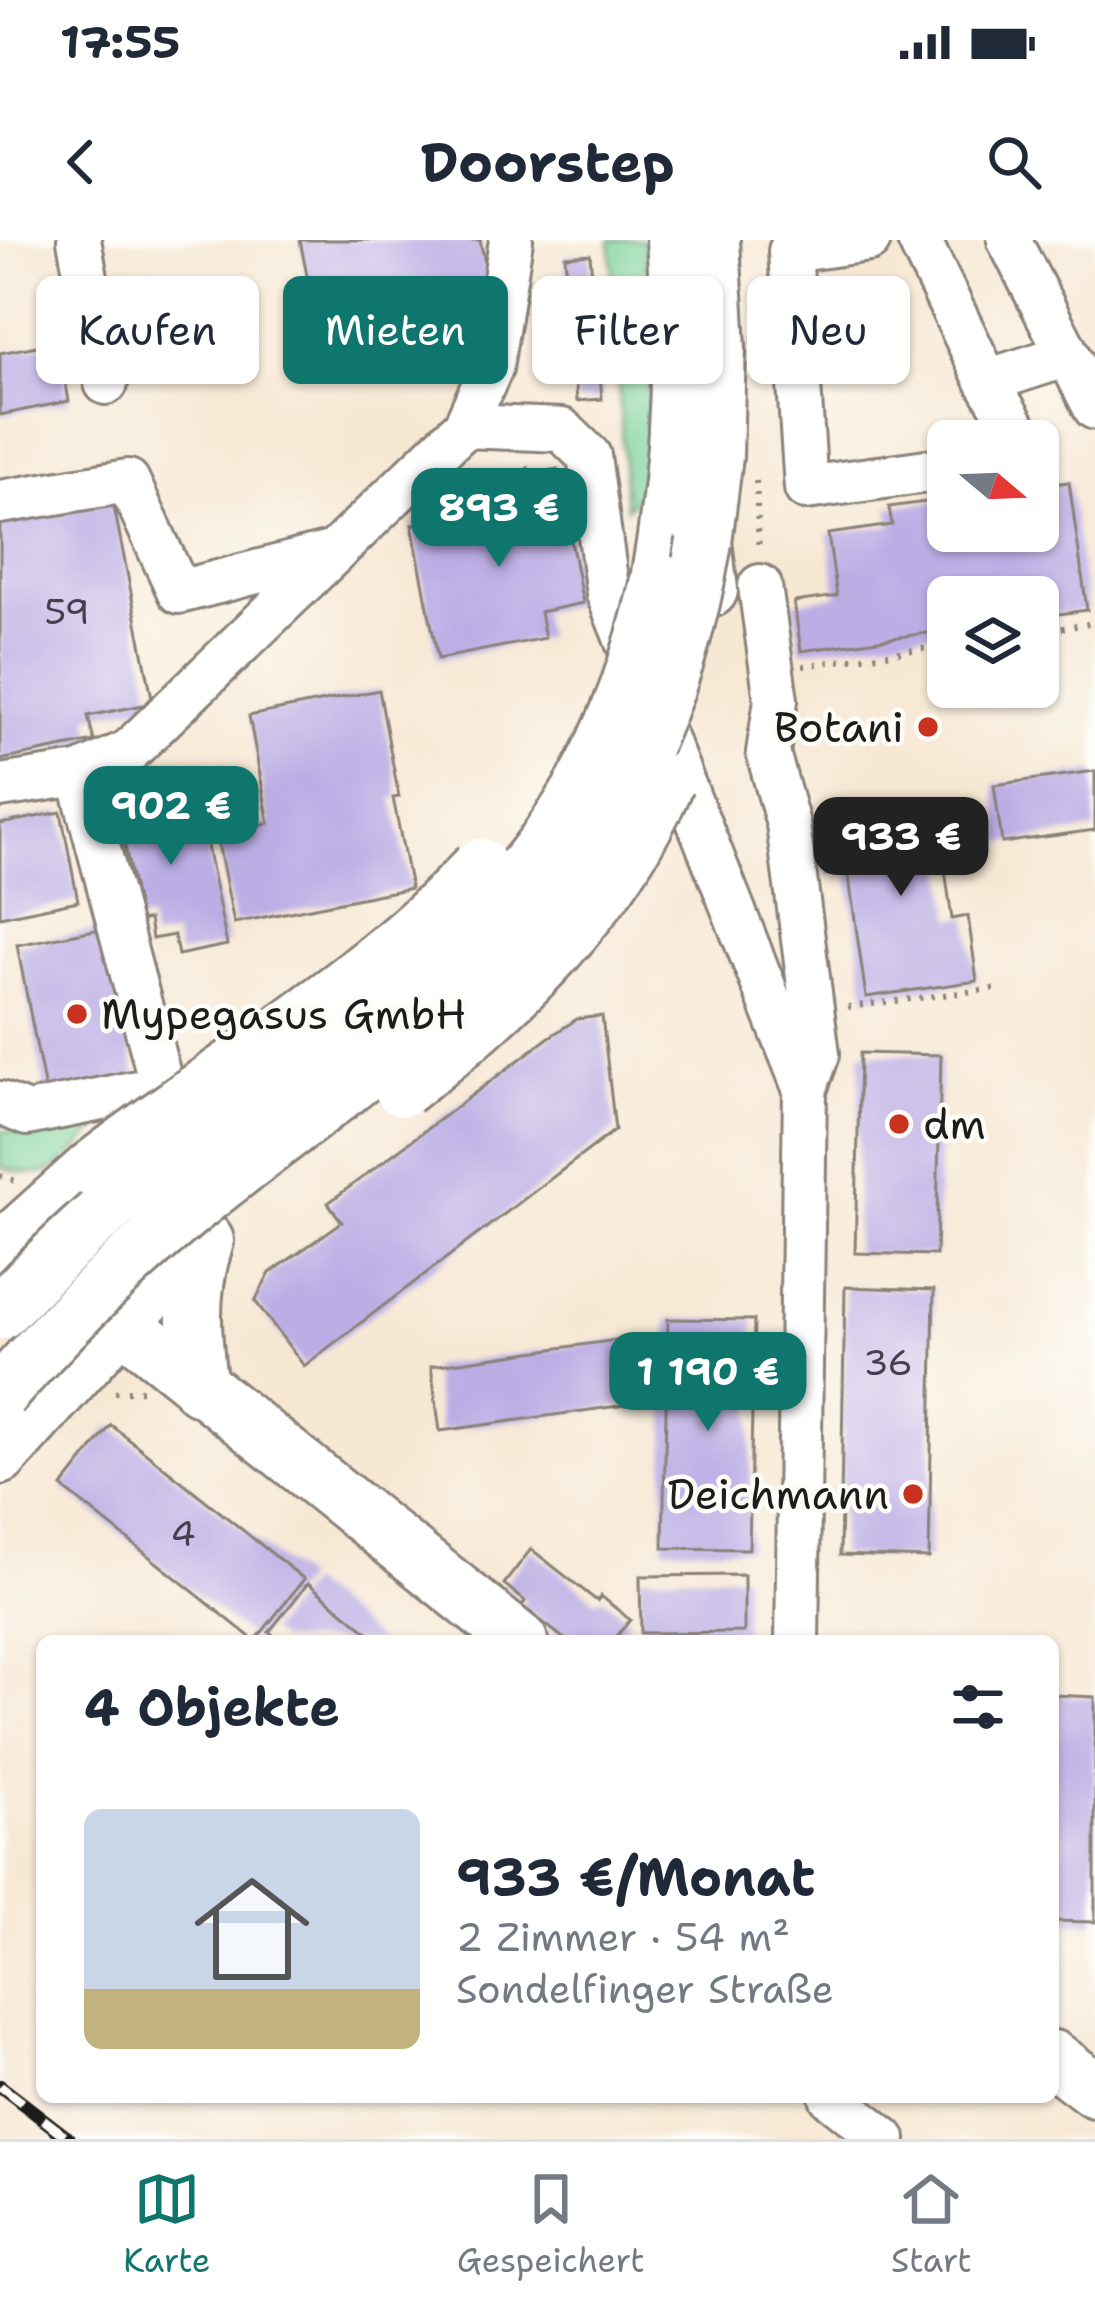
<!DOCTYPE html>
<html lang="de">
<meta charset="utf-8">
<style>
body{margin:0;font-family:"Shantell Sans",sans-serif;background:#f6f6f7;color:#1f2937;height:100vh;display:flex;flex-direction:column;font-size:45px;white-space:nowrap}
*{box-sizing:border-box;margin:0}
p{font-size:39px;color:#747a83}
.icon{flex:none;width:66px;height:66px;fill:none;stroke:currentColor;stroke-width:2;stroke-linecap:round;stroke-linejoin:round}
.map{position:relative;flex:1;overflow:hidden}
.details{position:absolute;left:36px;top:1395px;width:1023px;height:468px;display:flex;flex-direction:column;background:#fff;border-radius:18px;box-shadow:0 3px 9px #0004}
.details>*{flex:none}
.guide{position:absolute;left:36px;top:36px;width:1023px;height:108px;display:flex;gap:24px}
.needle{width:78px;rotate:109deg}
.tools{position:absolute;left:927px;top:180px;display:grid;gap:24px}
.tools a{display:grid;place-items:center;width:132px;height:132px;border-radius:18px;background:#fff;box-shadow:0 3px 9px #0004;font-size:60px}
.price{position:absolute;translate:-50% -102px;padding:0 27px;border-radius:24px;background:#0f766e;color:#fff;font-size:39px;line-height:78px;filter:drop-shadow(0 3px 6px #0008)}
.price::after{content:'';position:absolute;left:50%;top:72px;width:36px;height:27px;margin-left:-18px;background:inherit;clip-path:polygon(0 0,100% 0,50% 100%)}
.price.current{background:#222;color:#fff}
ul{padding:0;list-style:none}
li{display:flex;align-items:center;gap:36px;height:300px;padding:0 48px}
li span{display:grid;place-items:center;flex:none;width:336px;height:240px;border-radius:18px;color:#555}
li>.icon{margin-inline-start:auto}
span .icon{width:144px;height:144px;fill:#fffc;stroke-width:1}
li b{font-size:51px}
h2{display:flex;justify-content:space-between;align-items:center;height:144px;padding:0 48px;font-size:51px}
.pill{padding:0 42px;border-radius:18px;background:#fff;box-shadow:0 3px 9px #0004;font-size:42px;line-height:108px}
.pill.current{background:#0f766e;color:#fff}
.status{display:flex;justify-content:space-between;align-items:center;height:84px;padding:0 60px;background:#fff;direction:ltr}
.status svg{height:33px;fill:currentColor}
header{display:flex;justify-content:space-between;align-items:center;height:156px;padding:0 48px;background:#fff;font-size:54px;font-weight:700}
.tabs{display:flex;justify-content:space-around;align-items:center;height:168px;border-top:3px solid #e0e1e3;background:#fff;font-size:33px;color:#747a83}
.tabs a{display:grid;justify-items:center;gap:6px}
.tabs .current{color:#0f766e}
.map>svg:first-child{display:block}
.grass{fill:#79d298;stroke:#4a775a;stroke-width:3}
.building{fill:#bcaee5}
.lines{fill:none;stroke-linecap:round;stroke-linejoin:round}
.minor-casing{stroke:#8a8278;stroke-width:48}
.major-casing{stroke:#8a8278;stroke-width:60}
.path{stroke:#8a8278;stroke-width:6;stroke-dasharray:3 9;stroke-linecap:butt}
.minor{stroke:#fff;stroke-width:42}
.major{stroke:#fff;stroke-width:54}
.rail-casing{stroke:#1c1c1c;stroke-width:14}
.rail{stroke:#fdfcf7;stroke-width:9;stroke-dasharray:27;stroke-linecap:butt}
.major-bridge-casing{stroke:#8a8278;stroke-width:60;stroke-linecap:butt}
.major-bridge{stroke:#fff;stroke-width:54}
.poi-dot{fill:#c8321e;stroke:#fdfcf7;stroke-width:4.5}
.labels{text-anchor:middle;stroke-width:9;stroke-linejoin:round;paint-order:stroke}
.number-label{font-size:36px;fill:#44404e}
.poi-label{font-size:42px;fill:#1c1c1c;stroke:#fdfcf7;text-anchor:end}
</style>
<div class="status"><b>17:55</b><svg viewBox="0 0 49 12"><path d="M0 12V9h3v3zM5 12V6h3v6zM10 12V3h3v9zM15 12V0h3v12zM26 1h20v11H26zM47 4h2v5h-2z"/></svg></div>
<header><svg class="icon" aria-label="back" viewBox="0 0 24 24"><path d="M15 5l-7 7 7 7"/></svg>Doorstep<svg class="icon" aria-label="search" viewBox="0 0 24 24"><circle cx="10" cy="10" r="6"/><path d="M15 15l6 6"/></svg></header>
<div class="map">
<svg width="1095" height="1899" viewBox="0 0 1095 1899">
<rect width="100%" height="100%" fill="#fdfcf7"/>
<filter id="ink" filterUnits="userSpaceOnUse"><feTurbulence type="fractalNoise" baseFrequency=".00833" numOctaves="2"/><feDisplacementMap in="SourceGraphic" scale="24" xChannelSelector="R" yChannelSelector="G"/><feConvolveMatrix kernelMatrix="1 2 1 2 8 2 1 2 1" color-interpolation-filters="sRGB"/></filter>
<filter id="wash" filterUnits="userSpaceOnUse"><feTurbulence type="fractalNoise" baseFrequency=".004" numOctaves="4" result="noise"/><feDisplacementMap in="SourceGraphic" scale="48" xChannelSelector="R" yChannelSelector="G"/><feGaussianBlur stdDeviation="2.7" result="paint"/><feColorMatrix in="noise" values="0 0 0 0 0 0 0 0 0 0 0 0 0 0 0 0 0 1.4 0 .05"/><feComposite in="paint" operator="in"/></filter>
<g filter="url(#wash)">
<rect width="100%" height="100%" fill="#f7e8d4"/>
<!-- grass -->
<path class="grass" d="M610,0H645L651,135L642,254L626,268Z
M78,880L97,889C60,925 55,946 0,927V892Z"/>
<g id="blocks">
<!-- building -->
<path class="building" d="M300,0H480L490,46L423,60L428,86L321,107Z
M590,14L602,159L577,161L565,16Z
M58,102L69,161L0,175V113Z
M528,228L529,234L557,229L583,363L540,372L545,398L438,419L412,285L524,263L519,236Z
M1069,242L1087,370L1038,377V357H948V390L801,411L794,362L837,356L828,294L892,285L889,267L948,259V291H1038V246Z
M112,257L153,463L88,476L94,501L0,520V280Z
M379,450L399,557L393,558L411,648L234,683L216,593L269,583L249,476Z
M1095,531V590L1002,603L994,545Z
M195,546L227,705L178,715L174,695L152,699L149,679L140,681L124,601L118,602L110,563Z
M935,560L952,679L968,676L977,741L866,757L848,631L826,634L819,594L842,590L839,574Z
M61,572L78,661L0,677V584Z
M106,688L137,842L47,860L17,705Z
M602,776L615,890L304,1126L255,1061L270,1033L342,982L328,963L548,798L577,779Z
M860,813L941,815L936,1015L855,1013Z
M845,1047L934,1050L929,1318L840,1315Z
M668,1079L754,1080L749,1309L663,1308Z
M631,1098L640,1163L440,1191L431,1126Z
M111,1185L304,1339L255,1401L62,1247Z
M531,1309L597,1361L601,1356L630,1380L613,1401H567L522,1366L525,1361L504,1344Z
M744,1335V1392L641,1393L640,1336Z
M308,1343L379,1401H281L269,1392Z
M1053,1455L1095,1457V1682L1053,1681Z"/>
</g>
</g>
<g filter="url(#ink)">
<use href="#blocks" fill-opacity="0" stroke="#8a8278" stroke-width="3"/>
<g class="lines">
<defs>
<path id="minor" d="M79,0L106,143
M869,0L790,11L806,248L948,228
M919,0L987,141L1023,201
M1009,0L1095,168
M987,141L1068,115
M465,186L562,190L589,216L608,354L805,850
M0,262L128,241L179,352L334,312
M760,346L776,460L768,513L788,584L818,814L805,850L797,1401
M0,546L79,534L129,511L465,186L491,128L511,0
M0,863L27,874L162,847L79,534
M831,1857L884,1899"/>
<path id="major" d="M658,340C679,226 683,116 674,0
M710,350L704,302L715,216L718,108L712,0
M2,1009L47,1030L121,1082L520,1401
M0,1011L91,929
M200,1148C193,1096 189,1052 206,1001
M0,1217L121,1082L206,1001
M1053,1818L1095,1850"/>
</defs>
<!-- minor casing -->
<use href="#minor" class="minor-casing"/>
<!-- major casing -->
<use href="#major" class="major-casing"/>
<!-- path -->
<path class="path" d="M756,241L759,312
M1038,392L1095,383
M803,426L948,405
M848,767L999,748
M0,936L19,942
M115,1152L143,1150"/>
<!-- minor -->
<use href="#minor" class="minor"/>
<!-- major -->
<use href="#major" class="major"/>
<defs>
<path id="rail" d="M0,1846L69,1899"/>
</defs>
<!-- rail casing -->
<use href="#rail" class="rail-casing"/>
<!-- rail -->
<use href="#rail" class="rail"/>
<defs>
<path id="major-bridge" d="M402,849C510,765 611,670 666,542
M91,929C220,829 368,745 480,626
M0,1072C54,1015 111,961 175,913C319,806 485,712 579,552C618,486 642,415 658,340
M0,1154C58,1088 120,1026 188,970C258,912 333,861 403,802C572,662 668,521 704,302"/>
</defs>
<!-- major-bridge casing -->
<use href="#major-bridge" class="major-bridge-casing"/>
<!-- major-bridge -->
<use href="#major-bridge" class="major-bridge"/>
</g>
</g>
<!-- markers -->
<g class="poi-dot">
<circle cx="928" cy="487" r="12"/>
<circle cx="77" cy="774" r="12"/>
<circle cx="899" cy="884" r="12"/>
<circle cx="913" cy="1254" r="12"/>
</g>
<g class="labels">
<!-- number labels -->
<g class="number-label">
<text x="67" y="384">59</text>
<text x="888" y="1135">36</text>
<text x="183" y="1306">4</text>
</g>
<!-- poi labels -->
<g class="poi-label">
<text x="904" y="502">Botani</text>
<text x="101" y="789" text-anchor="start">Mypegasus GmbH</text>
<text x="923" y="899" text-anchor="start">dm</text>
<text x="889" y="1269">Deichmann</text>
</g>
</g>
</svg>
<div class="tools">
<a><svg class="needle" viewBox="-14 -14 28 28"><path d="M0-13l5 13h-10z" fill="#e53935"/><path d="M0 13l5-13h-10z" fill="#747a83"/></svg></a>
<a><svg class="icon" aria-label="layers" viewBox="0 0 24 24"><path d="M12 4l9 5-9 5-9-5zM3 14l9 5 9-5"/></svg></a>
</div>
<b class="price" style="left:499px;top:330px">893 €</b>
<b class="price" style="left:171px;top:628px">902 €</b>
<b class="price current" style="left:901px;top:659px">933 €</b>
<b class="price" style="left:708px;top:1194px">1 190 €</b>
<div class="guide">
<a class="pill">Kaufen</a>
<a class="pill current">Mieten</a>
<a class="pill">Filter</a>
<a class="pill">Neu</a>
</div>
<section class="details">
<h2>4 Objekte<svg class="icon" aria-label="filters" viewBox="0 0 24 24"><path d="M4 7h16M4 17h16"/><circle cx="9" cy="7" r="2"/><circle cx="15" cy="17" r="2"/></svg></h2>
<ul>
<li><span style="background:linear-gradient(#c9d6e8 75%,#c2b280 0)"><svg class="icon" aria-label="home" viewBox="0 0 24 24"><path d="M3 11l9-7 9 7M6 9v11h12V9"/></svg></span><div><b>933 €/Monat</b><p>2 Zimmer · 54 m²</p><p>Sondelfinger Straße</p></div></li>
</ul>
</section>
</div>
<nav class="tabs">
<a class="current"><svg class="icon" aria-label="map" viewBox="0 0 24 24"><path d="M3 6l6-2 6 2 6-2v14l-6 2-6-2-6 2zM9 4v14M15 6v14"/></svg>Karte</a>
<a><svg class="icon" aria-label="saved" viewBox="0 0 24 24"><path d="M7 4h10v16l-5-4-5 4z"/></svg>Gespeichert</a>
<a><svg class="icon" aria-label="home" viewBox="0 0 24 24"><path d="M3 11l9-7 9 7M6 9v11h12V9"/></svg>Start</a>
</nav>
